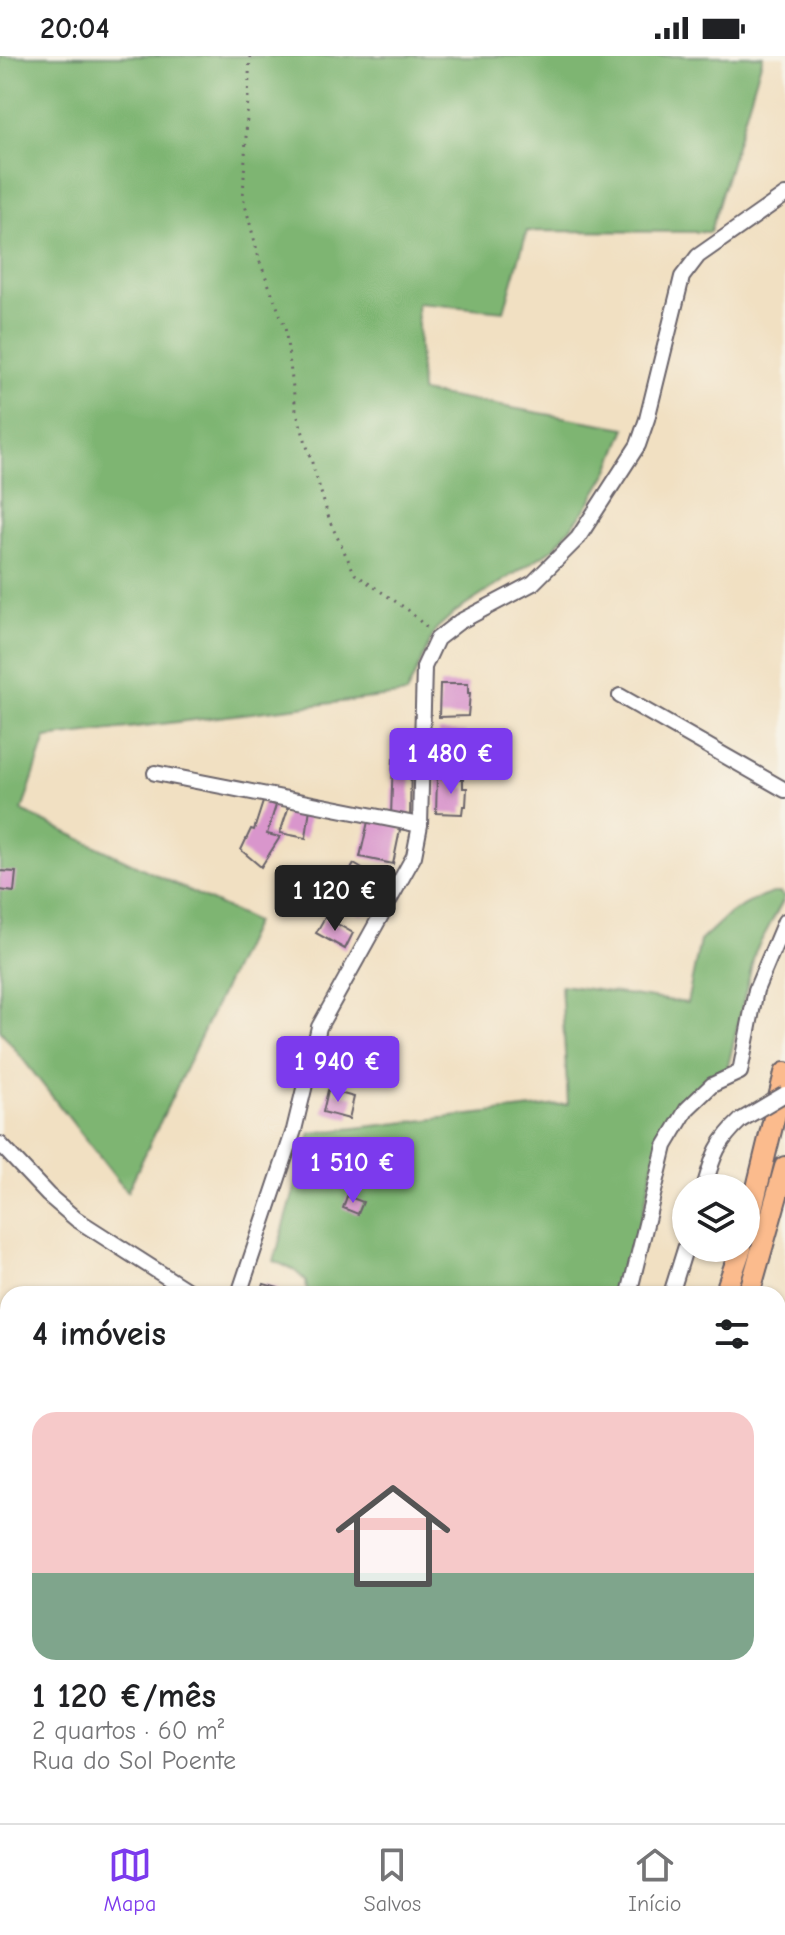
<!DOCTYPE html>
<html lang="pt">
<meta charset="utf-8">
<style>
body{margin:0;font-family:"Comic Neue",sans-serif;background:#f2f2f2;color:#202124;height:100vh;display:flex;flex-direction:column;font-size:30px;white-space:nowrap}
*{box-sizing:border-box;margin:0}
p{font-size:26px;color:#757577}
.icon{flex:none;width:44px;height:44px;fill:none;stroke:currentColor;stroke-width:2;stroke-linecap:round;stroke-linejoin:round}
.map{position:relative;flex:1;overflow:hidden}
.details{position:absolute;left:0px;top:1230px;width:786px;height:538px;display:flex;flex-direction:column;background:#fff;border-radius:24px 24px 0 0;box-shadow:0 2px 6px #0004}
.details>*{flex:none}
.buttons{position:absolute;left:672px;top:1118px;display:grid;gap:16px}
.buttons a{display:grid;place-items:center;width:88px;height:88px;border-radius:50%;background:#fff;box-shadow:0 2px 6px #0004;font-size:40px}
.price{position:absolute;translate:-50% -68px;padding:0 18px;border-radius:8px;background:#7c3aed;color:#fff;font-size:26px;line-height:52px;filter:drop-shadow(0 2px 4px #0008)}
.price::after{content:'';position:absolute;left:50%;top:48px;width:24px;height:18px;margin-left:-12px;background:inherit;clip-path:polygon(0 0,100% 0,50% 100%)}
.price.on{background:#222;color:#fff}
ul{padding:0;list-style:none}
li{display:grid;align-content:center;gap:16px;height:424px;padding:0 32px}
li span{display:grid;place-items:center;height:248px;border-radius:24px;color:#555}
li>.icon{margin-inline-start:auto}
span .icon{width:144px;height:144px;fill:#fffc;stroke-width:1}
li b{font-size:34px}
h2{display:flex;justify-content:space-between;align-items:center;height:96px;padding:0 32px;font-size:34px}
.status{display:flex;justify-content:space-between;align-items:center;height:56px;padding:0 40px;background:#fff;direction:ltr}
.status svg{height:22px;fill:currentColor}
.tab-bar{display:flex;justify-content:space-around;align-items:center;height:112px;border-top:2px solid #e0e0e0;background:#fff;font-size:22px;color:#757577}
.tab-bar a{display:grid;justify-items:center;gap:4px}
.tab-bar .on{color:#7c3aed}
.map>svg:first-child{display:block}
.forest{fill:#7eb572;stroke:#506c56;stroke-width:2}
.building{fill:#d996cc}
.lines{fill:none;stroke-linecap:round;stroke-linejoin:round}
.minor-casing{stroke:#6a646a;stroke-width:18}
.highway-casing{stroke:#6a646a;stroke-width:24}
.path{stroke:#6a646a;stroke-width:3;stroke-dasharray:2 6;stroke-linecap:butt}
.minor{stroke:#fff;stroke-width:14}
.highway{stroke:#fbbb8d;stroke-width:20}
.minor-bridge-casing{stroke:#6a646a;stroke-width:18;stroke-linecap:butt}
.minor-bridge{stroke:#fff;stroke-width:14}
</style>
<div class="status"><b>20:04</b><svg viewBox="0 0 49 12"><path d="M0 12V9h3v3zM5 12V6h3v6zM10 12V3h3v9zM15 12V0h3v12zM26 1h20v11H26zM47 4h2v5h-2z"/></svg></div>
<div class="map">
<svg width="785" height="1767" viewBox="0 0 785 1767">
<rect width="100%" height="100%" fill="#f7f3e8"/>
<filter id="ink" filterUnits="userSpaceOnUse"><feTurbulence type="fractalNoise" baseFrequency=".0125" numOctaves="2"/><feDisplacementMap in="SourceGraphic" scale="16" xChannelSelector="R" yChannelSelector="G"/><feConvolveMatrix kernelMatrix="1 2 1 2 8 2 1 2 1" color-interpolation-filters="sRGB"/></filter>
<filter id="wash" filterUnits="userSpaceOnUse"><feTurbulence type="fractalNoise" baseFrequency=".006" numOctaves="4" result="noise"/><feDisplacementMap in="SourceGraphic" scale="32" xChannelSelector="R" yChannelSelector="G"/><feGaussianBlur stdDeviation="1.8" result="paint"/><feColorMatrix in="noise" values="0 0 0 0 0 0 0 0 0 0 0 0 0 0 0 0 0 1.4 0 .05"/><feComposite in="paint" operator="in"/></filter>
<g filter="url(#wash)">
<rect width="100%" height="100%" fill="#f1e0c2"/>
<!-- forest -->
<path class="forest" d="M0,0H763L710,176L527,175L504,255L417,247L421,336L626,372L609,414L585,454L554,492L454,557L436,573L406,638L46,682L22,755L255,866L127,1136L0,974Z
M773,837H780L785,841L755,896L727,1014L709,1023L667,1073L655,1101L625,1238H304L307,1235L306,1225L294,1214L274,1205L311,1077L568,1048L561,929L687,947L700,885L730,857L756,843Z
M785,1645V1764L779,1767H642L649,1760H778V1651Z"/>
<g id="blocks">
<!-- building -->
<path class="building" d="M440,628H468V637H470L468,660L439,661Z
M439,675L465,676L464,685H468V703H464V711L438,710Z
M393,702H411L410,762L391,760Z
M437,722L463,723V732H467L466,750H463L462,758L436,757Z
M263,746L276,749L267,778L280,781L261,811L241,794L251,773L254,774Z
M289,750L310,752L306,782L280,777Z
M369,761L401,769L393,808L360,801Z
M354,808L382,825L362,859L334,843Z
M0,815L16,816L14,836L0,834Z
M325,861L353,877L345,893L316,877Z
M328,1034L354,1041L349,1063L323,1056Z
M347,1140L363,1146L358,1158L343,1152Z
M264,1228L278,1232L277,1238H260Z
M0,1437L8,1446V1468L0,1475Z"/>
</g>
</g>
<g filter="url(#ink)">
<use href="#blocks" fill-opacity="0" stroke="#6a646a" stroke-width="2"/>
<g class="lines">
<defs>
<path id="minor" d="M620,640L785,734
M155,717L420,769
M0,1088L48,1139L76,1163L193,1238
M704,1132C713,1101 716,1087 741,1064
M239,1238L294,1074L319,971L414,800L420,769L424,611L437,583L459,566L533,527L578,482L638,389L647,363L682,221L698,200L785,139
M629,1238L665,1090L687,1053L712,1029L740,1016L756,934L785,865
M671,1238L686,1190
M0,1276L8,1283
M0,1504L8,1539
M0,1660L8,1659
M0,1756H8
M62,1760L67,1767
M111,1760L109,1764L111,1767
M430,1767L433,1760"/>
<path id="highway" d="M746,1177L785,1017
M725,1238L741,1192
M749,1238L785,1111
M521,1767L523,1760
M546,1767L549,1760"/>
</defs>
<!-- minor casing -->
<use href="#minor" class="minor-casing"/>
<!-- highway casing -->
<use href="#highway" class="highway-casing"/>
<!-- path -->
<path class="path" d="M250,0L243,141L260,206L285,271L296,354L330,466L355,518L408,554L428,573"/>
<!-- minor -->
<use href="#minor" class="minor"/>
<!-- highway -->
<use href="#highway" class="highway"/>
<defs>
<path id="minor-bridge" d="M741,1064L785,1038"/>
</defs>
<!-- minor-bridge casing -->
<use href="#minor-bridge" class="minor-bridge-casing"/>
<!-- minor-bridge -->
<use href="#minor-bridge" class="minor-bridge"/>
</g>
</g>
</svg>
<div class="buttons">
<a><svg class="icon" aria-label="layers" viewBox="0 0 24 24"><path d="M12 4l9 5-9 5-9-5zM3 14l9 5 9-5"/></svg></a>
</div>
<b class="price" style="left:451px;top:740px">1 480 €</b>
<b class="price on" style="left:335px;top:877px">1 120 €</b>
<b class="price" style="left:338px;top:1048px">1 940 €</b>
<b class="price" style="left:353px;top:1149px">1 510 €</b>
<section class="details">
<h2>4 imóveis<svg class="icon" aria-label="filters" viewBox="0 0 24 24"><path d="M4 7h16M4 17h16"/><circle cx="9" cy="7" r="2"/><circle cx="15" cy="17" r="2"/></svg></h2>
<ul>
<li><span style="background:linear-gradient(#f6c9c9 65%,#7fa58c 0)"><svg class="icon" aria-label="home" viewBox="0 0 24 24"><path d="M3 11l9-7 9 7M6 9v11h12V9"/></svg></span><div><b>1 120 €/mês</b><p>2 quartos · 60 m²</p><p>Rua do Sol Poente</p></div></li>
</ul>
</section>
</div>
<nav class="tab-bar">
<a class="on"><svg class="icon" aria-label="map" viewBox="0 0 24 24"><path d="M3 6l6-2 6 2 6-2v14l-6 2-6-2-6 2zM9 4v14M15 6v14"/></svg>Mapa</a>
<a><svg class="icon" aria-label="saved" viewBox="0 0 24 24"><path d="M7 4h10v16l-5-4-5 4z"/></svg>Salvos</a>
<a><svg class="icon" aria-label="home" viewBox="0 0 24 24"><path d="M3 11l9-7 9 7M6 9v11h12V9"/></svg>Início</a>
</nav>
